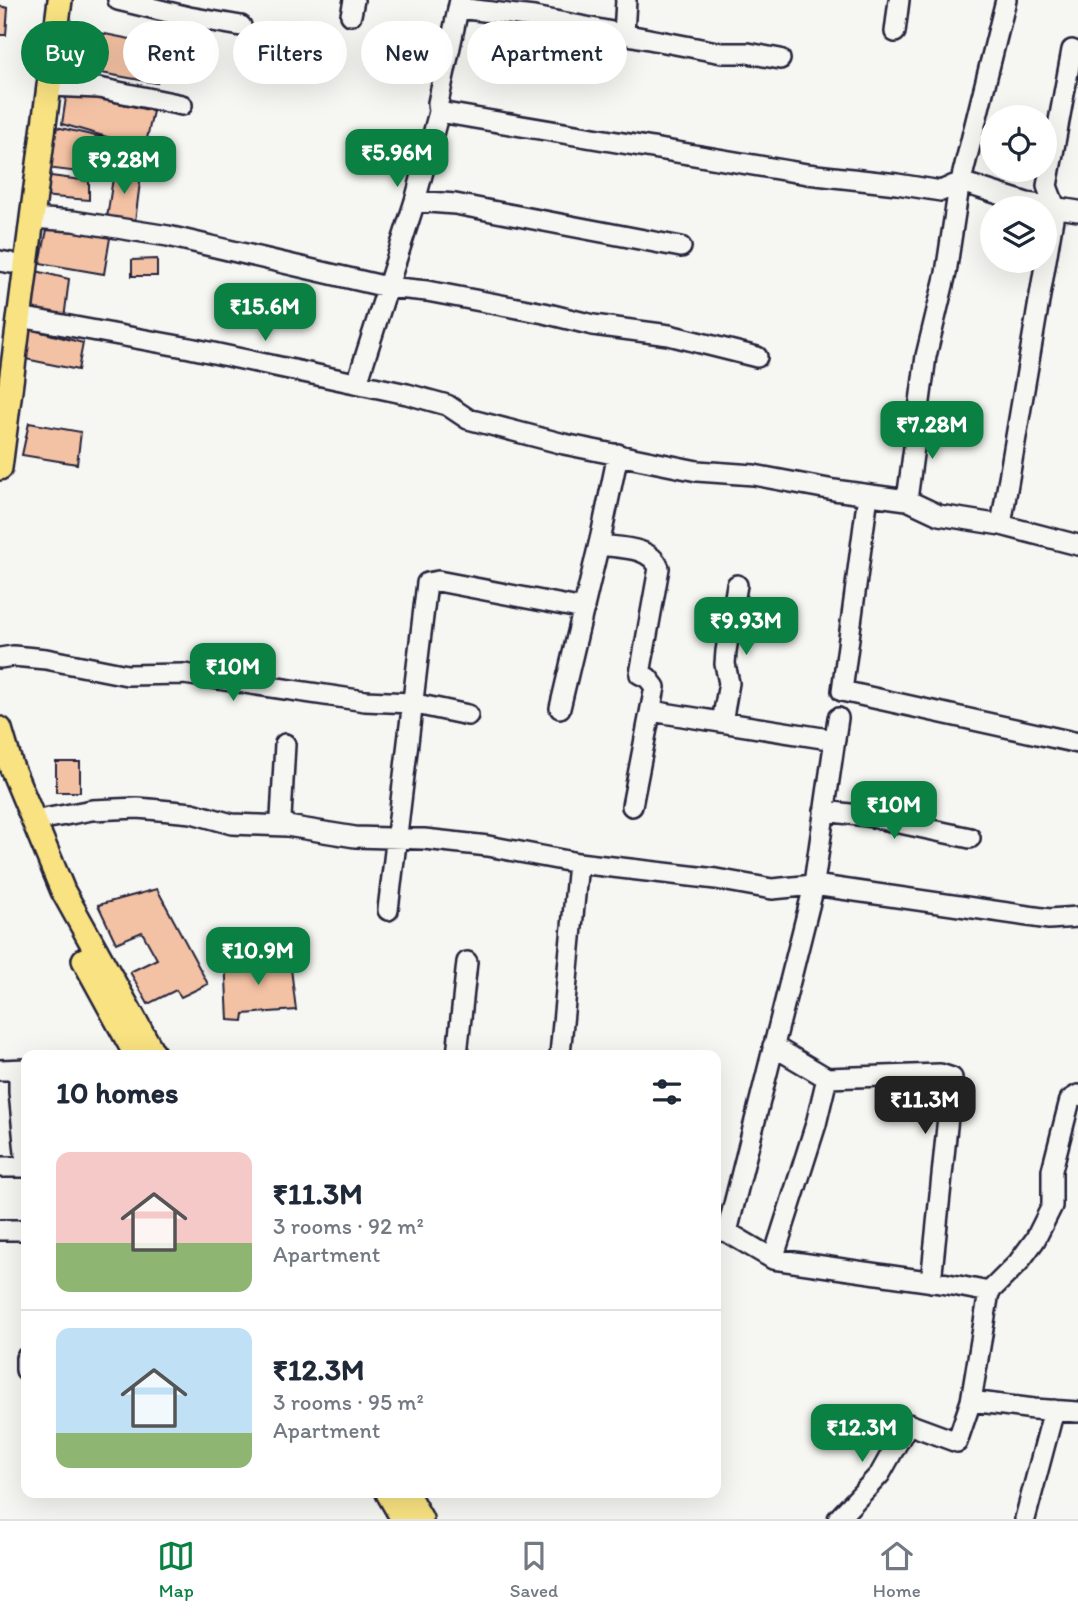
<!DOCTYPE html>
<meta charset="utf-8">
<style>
body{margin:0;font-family:Itim,sans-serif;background:#f6f6f7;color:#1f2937;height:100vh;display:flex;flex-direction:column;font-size:26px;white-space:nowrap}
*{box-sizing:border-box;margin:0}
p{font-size:23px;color:#747a83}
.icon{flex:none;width:38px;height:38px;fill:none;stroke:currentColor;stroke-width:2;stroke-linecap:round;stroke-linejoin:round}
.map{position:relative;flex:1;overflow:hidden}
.drawer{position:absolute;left:21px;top:1050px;width:700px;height:448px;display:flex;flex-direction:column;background:#fff;border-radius:14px;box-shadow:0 7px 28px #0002}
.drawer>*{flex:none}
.top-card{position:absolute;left:21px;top:21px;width:700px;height:63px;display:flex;gap:14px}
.fabs{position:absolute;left:980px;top:105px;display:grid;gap:14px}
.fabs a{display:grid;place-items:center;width:77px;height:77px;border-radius:50%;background:#fff;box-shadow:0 7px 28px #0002;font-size:35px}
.price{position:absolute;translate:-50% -60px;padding:0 16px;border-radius:14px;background:#0b8043;color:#fff;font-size:23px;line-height:46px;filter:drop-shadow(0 2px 4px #0008)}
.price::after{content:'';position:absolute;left:50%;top:42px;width:21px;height:16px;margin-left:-10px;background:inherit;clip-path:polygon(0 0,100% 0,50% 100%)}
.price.selected{background:#222;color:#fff}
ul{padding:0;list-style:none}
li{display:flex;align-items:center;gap:21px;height:175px;padding:0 35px}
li+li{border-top:2px solid #e0e1e3}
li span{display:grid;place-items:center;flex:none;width:196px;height:140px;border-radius:14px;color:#555}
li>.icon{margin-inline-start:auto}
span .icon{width:84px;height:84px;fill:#fffc;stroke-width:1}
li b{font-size:30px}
h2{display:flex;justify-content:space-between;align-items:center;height:84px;padding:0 35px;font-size:30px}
.chip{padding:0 24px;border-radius:32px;background:#fff;box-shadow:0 7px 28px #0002;font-size:24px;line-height:63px}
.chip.selected{background:#0b8043;color:#fff}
.dock{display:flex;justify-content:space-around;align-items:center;height:98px;border-top:2px solid #e0e1e3;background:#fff;font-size:19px;color:#747a83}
.dock a{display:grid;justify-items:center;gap:4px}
.dock .selected{color:#0b8043}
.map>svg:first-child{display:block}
.building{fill:#f3c1a3;stroke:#22223b;stroke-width:2}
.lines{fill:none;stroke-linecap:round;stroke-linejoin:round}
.minor-casing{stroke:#22223b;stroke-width:24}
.major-casing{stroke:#22223b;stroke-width:28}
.minor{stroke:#f6f6f2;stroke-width:19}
.major{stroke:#f8e281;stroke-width:23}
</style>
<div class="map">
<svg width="1078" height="1519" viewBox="0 0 1078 1519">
<rect width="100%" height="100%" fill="#f6f6f2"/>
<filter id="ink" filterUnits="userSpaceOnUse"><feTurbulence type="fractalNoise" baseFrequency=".0143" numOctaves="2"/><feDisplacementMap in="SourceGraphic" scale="14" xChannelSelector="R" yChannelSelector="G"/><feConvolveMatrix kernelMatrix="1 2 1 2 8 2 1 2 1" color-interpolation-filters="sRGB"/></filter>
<g filter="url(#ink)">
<!-- building -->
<path class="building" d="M0,6L8,8L6,35H0Z
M75,28L165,46L157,83L68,67Z
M67,91L153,111L145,148L62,124Z
M52,126L113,140L111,149H99L93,154L91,161L79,172L46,168Z
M114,171L141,174L135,222L107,218Z
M43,175L89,181V200L41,196Z
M48,225L111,232L104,274L40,263Z
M157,259V276H132V260Z
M32,270L69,279L64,319L27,313Z
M26,328L83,343L78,370L21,358Z
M29,423L81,432L77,464L22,455Z
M56,762H80V792H56Z
M157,889L208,984L181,997L176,990L148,1004L130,972L157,959L142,932L116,943L98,905Z
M225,958L290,960L296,1010L244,1014L243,1021L228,1020Z"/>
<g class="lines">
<defs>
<path id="minor" d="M118,0L189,17L241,26
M1006,0L958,193L946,273L926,356L907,500L939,515L1001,525L1078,545
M458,8L534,17L722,53H748L780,59
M351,15L354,0
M895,32L899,0
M624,34L626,0
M49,86L99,88L182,105
M439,112L807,174L897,184L941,191L961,182L1027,203L1078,211
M415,201L455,204L681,247
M32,218L73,221L168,236L387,287L427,291L544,313L593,325L669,335L757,357
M0,261L11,263
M20,317L190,348L407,394L447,405L468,419L564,444L697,471L754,475L834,490L907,500
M357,383L415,201L439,112L438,103L460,0
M868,495L842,691L1078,743
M1001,525L1055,207L1047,186L1072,50
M599,545C620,548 650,546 659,568L640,674L648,678L655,687L632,806
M0,658L13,656L46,659L127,675L184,674L365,701L411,703L468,715
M560,708L602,531L618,454
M651,711L835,740
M722,722L729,683L725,664L726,651L737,585
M285,744L281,818L287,826L355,837L424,839L488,846L578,863L716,879L772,889L814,885L1049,919L1078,917
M824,811L867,816L970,838
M33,821L92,810L138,808L192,813L232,824L287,826
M388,910L427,583L438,581L584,609
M773,1046L827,1078L940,1074L952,1078L931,1282
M457,1055L467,962
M560,1055L578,863
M0,1070L26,1069
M19,1070V1092L26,1163
M0,1167H26
M0,1230H26
M716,1230L727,1232L773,1259L948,1284L989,1292L971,1401L957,1442L908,1424L880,1474L838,1519
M727,1232L813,890L838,718
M773,1259L816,1124L827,1078
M989,1292L1018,1263L1035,1240L1052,1206V1170L1070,1100L1078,1095
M26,1370V1358
M971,1401L1034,1409L1078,1412
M1025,1519L1054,1410"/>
<path id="major" d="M0,468L60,0
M0,729L11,766L63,891L154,1055
M84,960L136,1055
M388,1493L403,1519
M406,1493L421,1519"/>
</defs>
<!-- minor casing -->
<use href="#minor" class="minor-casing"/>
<!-- major casing -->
<use href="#major" class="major-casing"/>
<!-- minor -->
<use href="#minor" class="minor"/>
<!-- major -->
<use href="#major" class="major"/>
</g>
</g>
</svg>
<div class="fabs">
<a><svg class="icon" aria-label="locate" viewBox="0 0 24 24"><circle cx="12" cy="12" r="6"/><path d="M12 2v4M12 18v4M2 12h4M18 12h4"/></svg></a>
<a><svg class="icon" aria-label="layers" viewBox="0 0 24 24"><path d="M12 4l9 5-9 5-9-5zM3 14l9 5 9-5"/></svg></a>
</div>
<b class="price" style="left:397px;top:189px">₹5.96M</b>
<b class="price" style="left:124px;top:196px">₹9.28M</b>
<b class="price" style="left:265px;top:343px">₹15.6M</b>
<b class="price" style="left:932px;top:461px">₹7.28M</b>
<b class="price" style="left:746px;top:657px">₹9.93M</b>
<b class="price" style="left:233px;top:703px">₹10M</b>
<b class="price" style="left:894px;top:841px">₹10M</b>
<b class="price" style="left:258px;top:987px">₹10.9M</b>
<b class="price selected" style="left:925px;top:1136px">₹11.3M</b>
<b class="price" style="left:862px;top:1464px">₹12.3M</b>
<div class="top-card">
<a class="chip selected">Buy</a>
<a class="chip">Rent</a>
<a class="chip">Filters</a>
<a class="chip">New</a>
<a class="chip">Apartment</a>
</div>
<section class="drawer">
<h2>10 homes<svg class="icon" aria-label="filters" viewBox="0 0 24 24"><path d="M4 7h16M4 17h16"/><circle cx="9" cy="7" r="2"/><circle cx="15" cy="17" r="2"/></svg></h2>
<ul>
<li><span style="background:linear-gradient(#f6c9c9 65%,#8fb573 0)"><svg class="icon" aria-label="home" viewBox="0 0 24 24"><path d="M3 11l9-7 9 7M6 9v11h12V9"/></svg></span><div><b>₹11.3M</b><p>3 rooms · 92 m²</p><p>Apartment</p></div></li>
<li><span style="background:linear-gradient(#bfe0f5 75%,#8fb573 0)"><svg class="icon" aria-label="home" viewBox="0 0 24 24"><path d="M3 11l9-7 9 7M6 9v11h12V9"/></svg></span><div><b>₹12.3M</b><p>3 rooms · 95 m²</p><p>Apartment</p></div></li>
</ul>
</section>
</div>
<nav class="dock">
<a class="selected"><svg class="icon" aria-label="map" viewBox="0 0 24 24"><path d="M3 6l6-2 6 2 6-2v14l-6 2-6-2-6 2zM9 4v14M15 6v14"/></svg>Map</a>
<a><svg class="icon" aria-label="saved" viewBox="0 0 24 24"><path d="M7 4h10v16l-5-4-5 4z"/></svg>Saved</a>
<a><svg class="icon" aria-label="home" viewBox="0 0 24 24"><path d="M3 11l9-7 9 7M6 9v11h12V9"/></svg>Home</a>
</nav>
